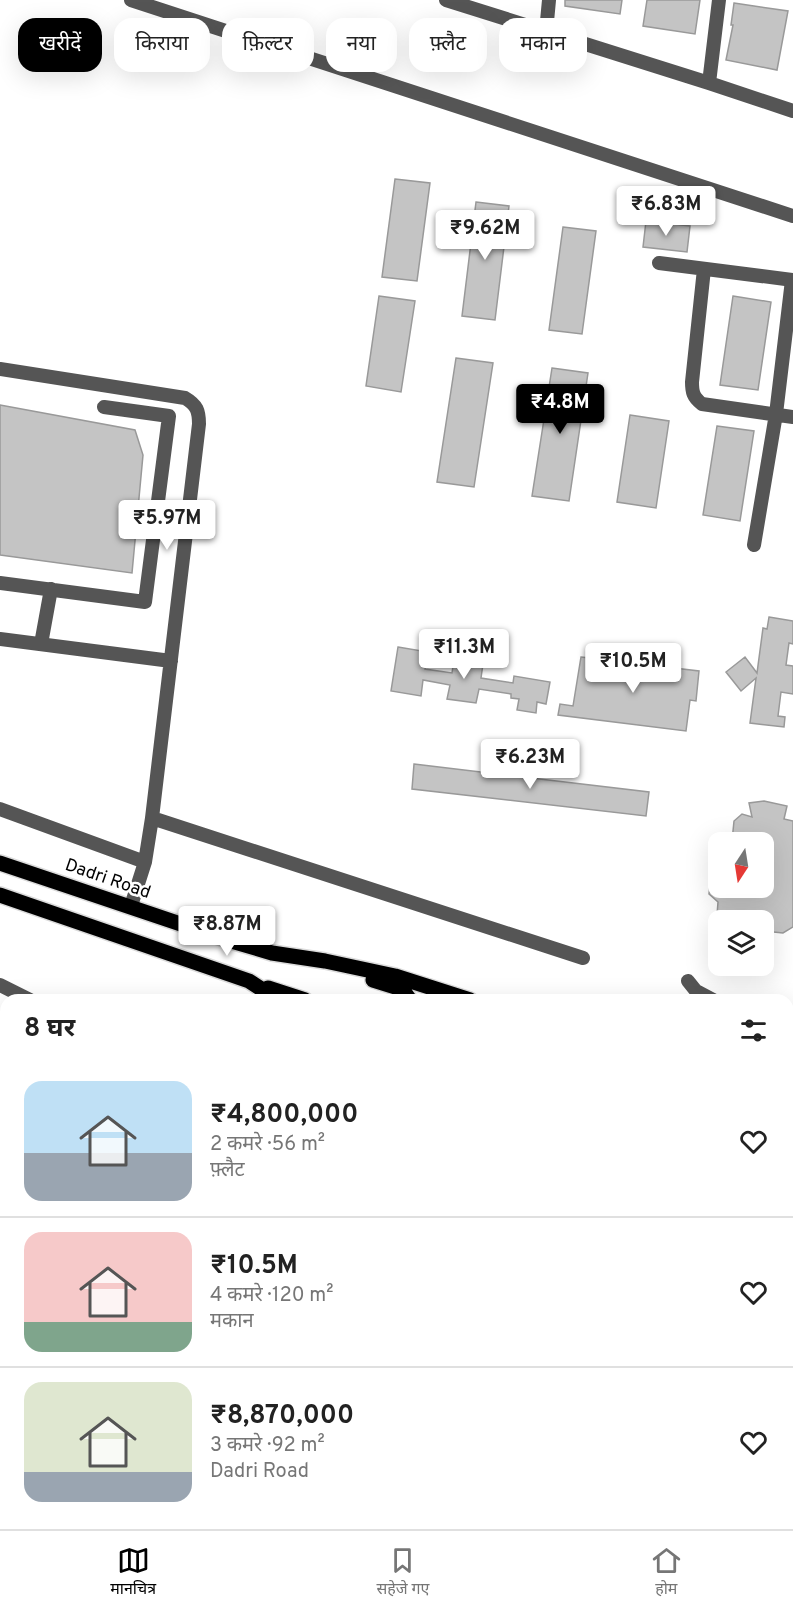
<!DOCTYPE html>
<html lang="hi">
<meta charset="utf-8">
<style>
body{margin:0;font-family:Overpass,"Noto Sans Devanagari",sans-serif;background:#f2f2f2;color:#222;height:100vh;display:flex;flex-direction:column;font-size:22px;white-space:nowrap}
*{box-sizing:border-box;margin:0}
p{font-size:20px;color:#767676}
.icon{flex:none;width:33px;height:33px;fill:none;stroke:currentColor;stroke-width:2;stroke-linecap:round;stroke-linejoin:round}
.map{position:relative;flex:1;overflow:hidden}
.details{position:absolute;left:0px;top:994px;width:794px;height:536px;display:flex;flex-direction:column;background:#fff;border-radius:18px 18px 0 0;box-shadow:0 6px 24px #0002}
.details>*{flex:none}
.hud{position:absolute;left:18px;top:18px;width:758px;height:54px;display:flex;gap:12px}
.needle{width:39px;rotate:192deg}
.tools{position:absolute;left:708px;top:832px;display:grid;gap:12px}
.tools a{display:grid;place-items:center;width:66px;height:66px;border-radius:12px;background:#fff;box-shadow:0 6px 24px #0002;font-size:30px}
.price{position:absolute;translate:-50% -51px;padding:0 14px;border-radius:6px;background:#fff;color:#222;font-size:20px;line-height:39px;filter:drop-shadow(0 2px 3px #0008)}
.price::after{content:'';position:absolute;left:50%;top:36px;width:18px;height:14px;margin-left:-9px;background:inherit;clip-path:polygon(0 0,100% 0,50% 100%)}
.price.selected{background:#000;color:#fff}
ul{padding:0;list-style:none}
li{display:flex;align-items:center;gap:18px;height:150px;padding:0 24px}
li+li{border-top:2px solid #e0e0e0}
li span{display:grid;place-items:center;flex:none;width:168px;height:120px;border-radius:18px;color:#555}
li>.icon{margin-inline-start:auto}
span .icon{width:72px;height:72px;fill:#fffc;stroke-width:1}
li b{font-size:26px}
h2{display:flex;justify-content:space-between;align-items:center;height:72px;padding:0 24px;font-size:26px}
.chip{padding:0 21px;border-radius:18px;background:#fff;box-shadow:0 6px 24px #0002;font-size:21px;line-height:54px}
.chip.selected{background:#000;color:#fff}
.tabs{display:flex;justify-content:space-around;align-items:center;height:84px;border-top:2px solid #e0e0e0;background:#fff;font-size:16px;color:#767676}
.tabs a{display:grid;justify-items:center;gap:3px}
.tabs .selected{color:#000}
.map>svg:first-child{display:block}
.building{fill:#c4c4c4;stroke:#999;stroke-width:1.5}
.lines{fill:none;stroke-linecap:round;stroke-linejoin:round}
.major-casing{stroke:#dbdbdb;stroke-width:18}
.minor{stroke:#555;stroke-width:14}
.major{stroke:#000;stroke-width:15}
.labels{text-anchor:middle;stroke-width:5;stroke-linejoin:round;paint-order:stroke}
.street-label{font-size:18px;fill:#000;stroke:#fff}
</style>
<div class="map">
<svg width="793" height="1529" viewBox="0 0 793 1529">
<rect width="100%" height="100%" fill="#fff"/>
<!-- building -->
<path class="building" d="M565,0H622L620,14L565,6Z
M647,0H700L695,34L643,26Z
M734,3L788,11L777,70L726,60L733,25H731Z
M395,179L430,183L417,281L382,277Z
M476,202L509,206L495,320L462,316Z
M646,221L690,226L687,252L643,247Z
M563,227L596,231L582,334L549,330Z
M379,296L415,301L401,392L366,386Z
M733,296L771,302L758,390L720,385Z
M456,358L493,363L474,487L437,482Z
M552,368L588,373L569,501L532,496Z
M0,405L135,430L143,455L132,573L0,555Z
M630,415L669,421L656,508L617,502Z
M717,426L754,431L740,521L703,515Z
M769,617L793,621V644L789,643L786,665L793,666V694L781,692L778,716L785,717L784,727L750,723L756,678L741,691L726,672L745,657L757,673L763,628L767,629Z
M398,647L428,652L425,669L452,673L455,652L484,657L481,678L513,683L514,676L550,682L546,704L537,702L536,713L517,710L519,699L511,698V694L479,689L476,703L447,699L450,685L423,680L421,696L391,691Z
M581,657L699,671L696,701L690,700L686,731L558,715L560,704L573,706Z
M414,764L649,792L646,816L412,789Z
M764,801L787,806L784,819L793,821V927L783,933L764,931V921H745L717,915L718,902L709,894L712,865H718V888H764V843H739L732,841L734,821L742,814L752,817L749,803Z"/>
<g class="lines">
<defs>
<path id="major" d="M0,863L228,940L272,953L325,961L395,976L470,1000
M0,895L249,981L278,1000
M373,980L402,989L410,1000
M268,988L305,1000
M788,1121L793,1123
M788,1149L793,1151"/>
</defs>
<!-- major casing -->
<use href="#major" class="major-casing"/>
<!-- minor -->
<path class="minor" d="M131,0L793,216
M446,0L709,83L793,111
M546,32L549,0
M709,83L719,0
M659,263L793,280
M704,269L692,382C692,392 693,397 702,404L793,417
M0,369L185,398C197,405 199,411 199,424L152,818L145,862L131,906
M754,545L776,414L792,280
M0,583L145,602L169,416L104,407
M0,639L171,661
M41,644L51,589
M0,809L145,862
M152,818L583,958
M688,981L696,991L713,1000
M0,985L30,1000
M788,1018L793,1019
M788,1089L793,1086
M0,1301L6,1307
M0,1394L6,1384
M0,1452L6,1457
M213,1524L216,1529
M540,1524L542,1529"/>
<!-- major -->
<use href="#major" class="major"/>
</g>
<g class="labels">
<!-- street labels -->
<g class="street-label">
<text transform="translate(108 878) rotate(19)" y="6">Dadri Road</text>
</g>
</g>
</svg>
<div class="tools">
<a><svg class="needle" viewBox="-14 -14 28 28"><path d="M0-13l5 13h-10z" fill="#e53935"/><path d="M0 13l5-13h-10z" fill="#767676"/></svg></a>
<a><svg class="icon" aria-label="layers" viewBox="0 0 24 24"><path d="M12 4l9 5-9 5-9-5zM3 14l9 5 9-5"/></svg></a>
</div>
<b class="price" style="left:666px;top:237px">₹6.83M</b>
<b class="price" style="left:485px;top:261px">₹9.62M</b>
<b class="price selected" style="left:560px;top:435px">₹4.8M</b>
<b class="price" style="left:167px;top:551px">₹5.97M</b>
<b class="price" style="left:464px;top:680px">₹11.3M</b>
<b class="price" style="left:633px;top:694px">₹10.5M</b>
<b class="price" style="left:530px;top:790px">₹6.23M</b>
<b class="price" style="left:227px;top:957px">₹8.87M</b>
<div class="hud">
<a class="chip selected">खरीदें</a>
<a class="chip">किराया</a>
<a class="chip">फ़िल्टर</a>
<a class="chip">नया</a>
<a class="chip">फ़्लैट</a>
<a class="chip">मकान</a>
</div>
<section class="details">
<h2>8 घर<svg class="icon" aria-label="filters" viewBox="0 0 24 24"><path d="M4 7h16M4 17h16"/><circle cx="9" cy="7" r="2"/><circle cx="15" cy="17" r="2"/></svg></h2>
<ul>
<li><span style="background:linear-gradient(#bfe0f5 60%,#9aa5b1 0)"><svg class="icon" aria-label="home" viewBox="0 0 24 24"><path d="M3 11l9-7 9 7M6 9v11h12V9"/></svg></span><div><b>₹4,800,000</b><p>2 कमरे · 56 m²</p><p>फ़्लैट</p></div><svg class="icon" aria-label="heart" viewBox="0 0 24 24"><path d="M12 20l-8-8c-3-5 5-10 8-4 3-6 11-1 8 4z"/></svg></li>
<li><span style="background:linear-gradient(#f6c9c9 75%,#7fa58c 0)"><svg class="icon" aria-label="home" viewBox="0 0 24 24"><path d="M3 11l9-7 9 7M6 9v11h12V9"/></svg></span><div><b>₹10.5M</b><p>4 कमरे · 120 m²</p><p>मकान</p></div><svg class="icon" aria-label="heart" viewBox="0 0 24 24"><path d="M12 20l-8-8c-3-5 5-10 8-4 3-6 11-1 8 4z"/></svg></li>
<li><span style="background:linear-gradient(#dfe7d0 75%,#9aa5b1 0)"><svg class="icon" aria-label="home" viewBox="0 0 24 24"><path d="M3 11l9-7 9 7M6 9v11h12V9"/></svg></span><div><b>₹8,870,000</b><p>3 कमरे · 92 m²</p><p>Dadri Road</p></div><svg class="icon" aria-label="heart" viewBox="0 0 24 24"><path d="M12 20l-8-8c-3-5 5-10 8-4 3-6 11-1 8 4z"/></svg></li>
</ul>
</section>
</div>
<nav class="tabs">
<a class="selected"><svg class="icon" aria-label="map" viewBox="0 0 24 24"><path d="M3 6l6-2 6 2 6-2v14l-6 2-6-2-6 2zM9 4v14M15 6v14"/></svg>मानचित्र</a>
<a><svg class="icon" aria-label="saved" viewBox="0 0 24 24"><path d="M7 4h10v16l-5-4-5 4z"/></svg>सहेजे गए</a>
<a><svg class="icon" aria-label="home" viewBox="0 0 24 24"><path d="M3 11l9-7 9 7M6 9v11h12V9"/></svg>होम</a>
</nav>
